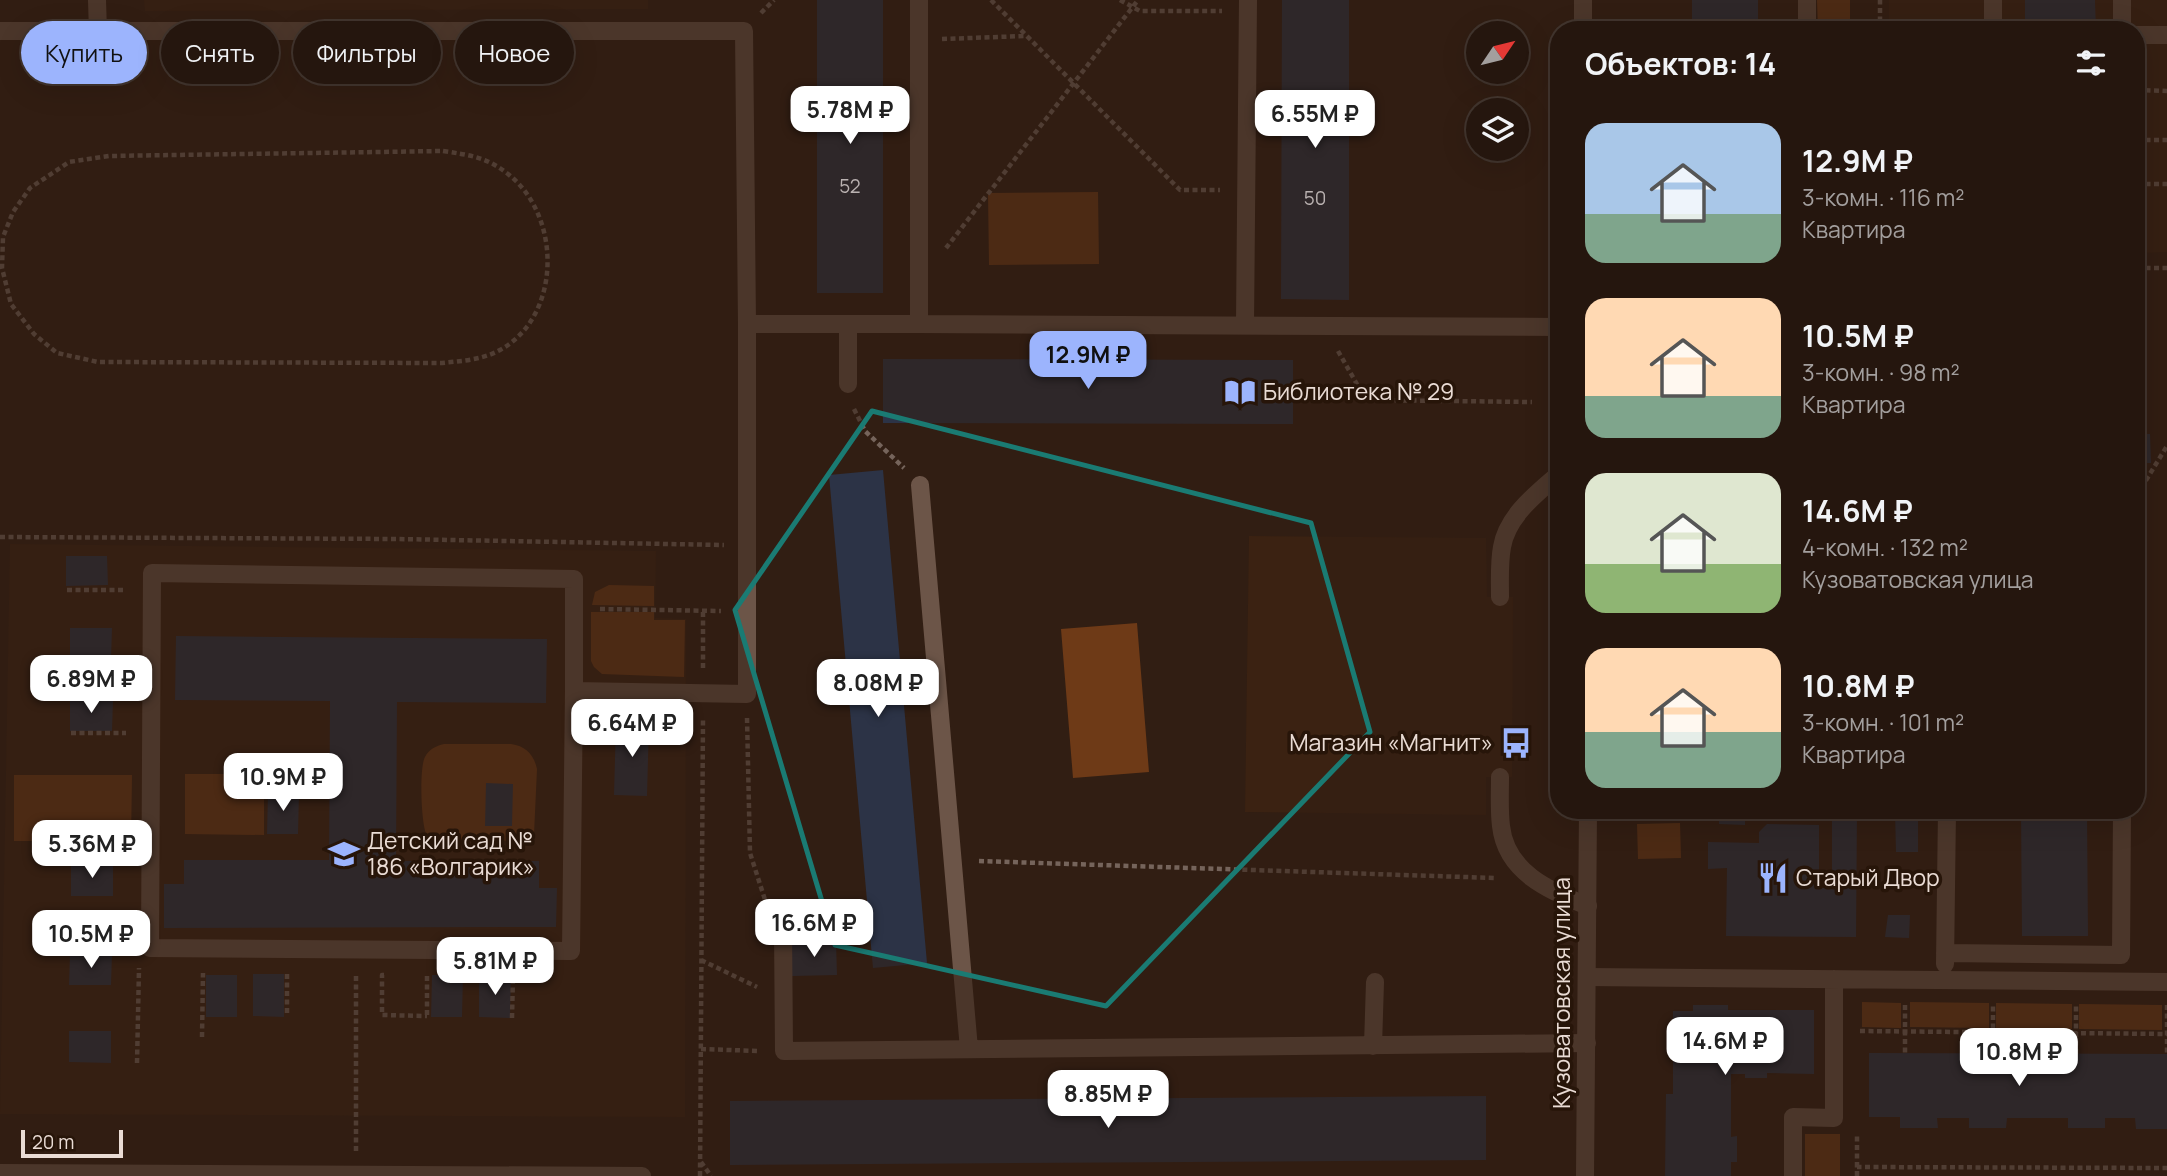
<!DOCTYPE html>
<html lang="ru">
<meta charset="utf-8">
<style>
body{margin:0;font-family:Manrope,sans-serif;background:#31231c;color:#f1f3f6;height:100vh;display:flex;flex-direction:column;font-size:26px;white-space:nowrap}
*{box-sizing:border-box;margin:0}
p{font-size:23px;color:#a39f9e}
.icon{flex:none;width:38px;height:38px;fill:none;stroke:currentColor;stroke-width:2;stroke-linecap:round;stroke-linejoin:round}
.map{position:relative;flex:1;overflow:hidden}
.drawer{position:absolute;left:1550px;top:21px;width:595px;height:798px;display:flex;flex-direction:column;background:#25160e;border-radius:28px;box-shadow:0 7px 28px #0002,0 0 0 2px #42352e}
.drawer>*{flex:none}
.guide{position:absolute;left:21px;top:21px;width:665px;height:63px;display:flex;gap:14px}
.needle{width:46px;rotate:55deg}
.tools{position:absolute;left:1466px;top:21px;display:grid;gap:14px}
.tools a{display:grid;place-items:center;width:63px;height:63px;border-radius:50%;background:#25160e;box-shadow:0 7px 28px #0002,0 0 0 2px #42352e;font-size:35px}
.scale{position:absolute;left:21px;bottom:18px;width:102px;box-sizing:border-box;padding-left:7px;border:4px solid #eadcd5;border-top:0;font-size:19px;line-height:24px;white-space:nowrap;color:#eadcd5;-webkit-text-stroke:5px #271509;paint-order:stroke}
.price{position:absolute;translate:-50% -60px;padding:0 16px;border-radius:14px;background:#fff;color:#222;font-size:23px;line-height:46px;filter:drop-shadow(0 2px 4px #0008)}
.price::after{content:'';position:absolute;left:50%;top:42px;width:21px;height:16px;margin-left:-10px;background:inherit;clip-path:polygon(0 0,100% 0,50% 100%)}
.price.active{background:#9cb4fd;color:#111}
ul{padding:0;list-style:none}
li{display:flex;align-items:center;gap:21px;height:175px;padding:0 35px}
li span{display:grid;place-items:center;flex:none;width:196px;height:140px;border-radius:21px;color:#555}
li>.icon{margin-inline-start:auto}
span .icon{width:84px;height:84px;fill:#fffc;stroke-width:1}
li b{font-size:30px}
h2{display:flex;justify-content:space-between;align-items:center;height:84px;padding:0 35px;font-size:30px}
.pill{padding:0 24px;border-radius:32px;background:#25160e;box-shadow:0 7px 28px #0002,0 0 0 2px #42352e;font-size:24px;line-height:63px}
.pill.active{background:#9cb4fd;color:#111}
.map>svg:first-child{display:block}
.built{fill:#3b2212}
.green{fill:#6e3a17}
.building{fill:#2c3346}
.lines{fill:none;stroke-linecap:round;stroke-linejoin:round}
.path{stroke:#75645b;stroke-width:4.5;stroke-dasharray:5 3.5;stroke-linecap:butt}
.service{stroke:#6c5548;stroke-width:18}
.tertiary{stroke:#6c5548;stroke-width:18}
.marked{fill:none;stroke:#1a7b73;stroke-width:5;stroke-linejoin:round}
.labels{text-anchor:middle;stroke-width:7;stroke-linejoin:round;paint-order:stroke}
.number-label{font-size:19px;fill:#bab2b1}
.poi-label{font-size:23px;fill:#eadcd5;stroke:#271509;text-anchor:start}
.street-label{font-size:23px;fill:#eadcd5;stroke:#271509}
</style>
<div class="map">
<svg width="2167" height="1176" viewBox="0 0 2167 1176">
<rect width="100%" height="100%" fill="#311e13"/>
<!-- built -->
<path class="built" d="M144,0H648V9L145,11Z
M1889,0H2167V252L2137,253V30H1889Z
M1249,536L1486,538L1487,597H1513L1512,777H1486V815L1245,812Z
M10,544L656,551L655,618L686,619L685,1117L0,1114Z"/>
<!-- green -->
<path class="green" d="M1817,0H1850V30H1818Z
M1098,192L1099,264L989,265L988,193Z
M609,585L654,586V606L592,605L595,592Z
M591,612H654V620H685L684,677L602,674L594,667L591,661Z
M1137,623L1149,772L1073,778L1061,629Z
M444,744H511C526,746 534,755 537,769L534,834L523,841L437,840L427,836C421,825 419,768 425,757C429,749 436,746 444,744Z
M185,774H264V835L185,834Z
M14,775H132L131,841H14Z
M1680,823L1681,858L1638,859L1637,824Z
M1862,1002L1901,1003V1028L1862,1027Z
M1910,1002L1989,1003V1028L1910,1027Z
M1996,1003L2072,1004V1029H1996Z
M2079,1004L2162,1005V1030L2079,1029Z
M1805,1134H1840V1176H1805Z"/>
<!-- building -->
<path class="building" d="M817,0H883V293H817Z
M1282,0H1349V300L1281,299Z
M1692,0H1758V30H1692Z
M2025,0H2095L2096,30H2025Z
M883,359L1293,360V424L883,423Z
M2137,434H2150L2151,463H2137Z
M883,470L927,963L873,968L829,475Z
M66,556H107L108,585L66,586Z
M70,628H112L111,660H70Z
M176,636L547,639L546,703L397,702L396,861H539V888H557L556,927L164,928V884H184V860H329L330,701L175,700Z
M70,700H113L112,731H70Z
M616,722L649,723L647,796L614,795Z
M486,783L513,784L512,826H485Z
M268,792L299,793L298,834H267Z
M1719,810H1745V825L1719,824Z
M1832,810H1857L1856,937L1726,936L1727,868L1708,869V842L1759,843V832L1767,824L1819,825V888H1832Z
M1895,810H1918V852H1896Z
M2021,810H2087L2088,936H2022Z
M71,864L113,865V896H71Z
M1888,915H1910L1909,938L1885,937Z
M836,942L837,975L792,976L791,943Z
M70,954H112L111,985H69Z
M253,974H284V1017L253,1016Z
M206,975H237V1017H206Z
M432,975H463L462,1017H431Z
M479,976H511L510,1018L479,1017Z
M1693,1005H1728V1010H1814V1074L1767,1073V1078H1745V1074H1731V1137L1737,1136V1162H1731V1176H1665L1666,1094H1673V1011H1693Z
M69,1031H111V1063L69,1062Z
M1869,1053L2167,1054V1129H2136L2135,1118H2105V1128H2068V1118H2007L2006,1128H1969V1118H1937L1938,1128H1900V1117H1869Z
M1486,1096V1160L730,1165V1101Z"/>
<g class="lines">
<!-- path -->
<path class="path" d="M991,0L1180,190H1220
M1120,0L1140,11H1222
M761,13L774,0
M1880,30V0
M942,39L1025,36
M2137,90L2167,91
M2137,140H2167
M443,151C469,155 487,157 508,174C562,216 562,316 500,350C482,360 461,361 442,363L98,362L57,353L34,334L11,304L2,268L3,237L13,212L30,188L69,162L109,156Z
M2137,184H2167
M946,248L1138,0
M2137,268H2167
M1338,351L1366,400L1532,402
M854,409L865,431L904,468
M2137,495L2167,446
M0,537L397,539L724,545
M67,590H126
M600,609L721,611
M74,663L126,662
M703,668V610
M747,718L750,853L767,906
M71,733H126
M979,861L1495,878
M701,960L757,987
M287,974V1015
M384,975H382V1015L427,1016
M1905,1005V1053
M2167,1005V1053
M427,1015V975
M512,1018L513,976
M1860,1031L2167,1034
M202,1037L203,973
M701,1049L758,1051
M1993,1054V1005
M2076,1054V1006
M137,1063L139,968
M356,1151V975
M701,1162L711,1176
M1857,1167V1133
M700,1176L703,718
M1857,1176V1167L2167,1168"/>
<!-- service -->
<path class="service" d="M97,0L98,32
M919,0V324L1559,327
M1807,0V30
M2122,0V30
M1993,30V0
M0,31H744L747,324V694L574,691V579L152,573L150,948L571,951L574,691
M2137,35H2167
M747,324H919
M1245,324L1248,0
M848,325V384
M920,485L969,1049
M1500,597C1500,581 1499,563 1502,547C1507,516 1537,493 1559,474
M1500,777C1500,793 1499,810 1501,826C1506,872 1549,891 1588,906
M783,927L784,1051L1587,1043
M1945,953L2121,955L2122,810
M1945,964L1947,810
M1587,977L2167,982
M1373,1046L1375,982
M0,1173L642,1176
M1793,1176V1117L1834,1118V979"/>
<!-- tertiary -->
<path class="tertiary" d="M1583,0V30
M1585,1176L1588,810"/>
</g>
<!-- marked area -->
<path d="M0 0H2167V1176H0ZM872,411L1311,523L1370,732L1106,1006L835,945L735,610Z" fill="#311e13" fill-opacity=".55" fill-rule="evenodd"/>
<path class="marked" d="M872,411L1311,523L1370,732L1106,1006L835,945L735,610Z"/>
<!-- icons -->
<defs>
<symbol id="library-bare" viewBox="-9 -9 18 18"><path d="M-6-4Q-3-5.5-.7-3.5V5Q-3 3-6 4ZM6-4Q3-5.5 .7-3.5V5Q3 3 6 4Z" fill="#9cb4fd" stroke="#271509" stroke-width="2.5" paint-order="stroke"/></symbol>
<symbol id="bus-bare" viewBox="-9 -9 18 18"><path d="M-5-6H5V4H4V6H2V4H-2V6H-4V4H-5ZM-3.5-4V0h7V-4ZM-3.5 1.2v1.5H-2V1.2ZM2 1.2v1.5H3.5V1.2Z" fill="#9cb4fd" stroke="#271509" stroke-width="2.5" paint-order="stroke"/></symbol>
<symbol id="school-bare" viewBox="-9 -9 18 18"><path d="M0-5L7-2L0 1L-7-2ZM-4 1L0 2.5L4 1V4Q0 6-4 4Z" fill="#9cb4fd" stroke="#271509" stroke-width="2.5" paint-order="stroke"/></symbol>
<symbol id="restaurant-bare" viewBox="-9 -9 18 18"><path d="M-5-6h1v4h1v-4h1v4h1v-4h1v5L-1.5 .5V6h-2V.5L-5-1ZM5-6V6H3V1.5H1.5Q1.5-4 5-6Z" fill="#9cb4fd" stroke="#271509" stroke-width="2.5" paint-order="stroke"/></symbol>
</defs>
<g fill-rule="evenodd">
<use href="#library-bare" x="1218" y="370" width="44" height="44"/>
<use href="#bus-bare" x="1494" y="721" width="44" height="44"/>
<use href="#school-bare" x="322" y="832" width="44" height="44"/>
<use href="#restaurant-bare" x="1751" y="856" width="44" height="44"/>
</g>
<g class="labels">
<!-- number labels -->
<g class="number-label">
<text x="850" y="193">52</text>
<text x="1315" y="205">50</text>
</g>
<!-- poi labels -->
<g class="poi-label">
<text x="1263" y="400">Библиотека № 29</text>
<text x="1493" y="751" text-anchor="end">Магазин «Магнит»</text>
<text x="367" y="849">Детский сад №<tspan x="367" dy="26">186 «Волгарик»</tspan></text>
<text x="1796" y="886">Старый Двор</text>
</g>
<!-- street labels -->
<g class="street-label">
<text transform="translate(1562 993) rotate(-90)" y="8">Кузоватовская улица</text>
</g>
</g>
</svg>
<div class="tools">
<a><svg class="needle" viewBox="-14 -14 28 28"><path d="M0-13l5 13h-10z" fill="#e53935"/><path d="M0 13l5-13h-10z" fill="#a39f9e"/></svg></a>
<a><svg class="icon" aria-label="layers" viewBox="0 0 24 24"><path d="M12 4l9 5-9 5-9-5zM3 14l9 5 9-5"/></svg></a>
</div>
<div class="scale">20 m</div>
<b class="price" style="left:850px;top:146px">5.78M ₽</b>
<b class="price" style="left:1315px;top:150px">6.55M ₽</b>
<b class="price active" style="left:1088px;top:391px">12.9M ₽</b>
<b class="price" style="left:91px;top:715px">6.89M ₽</b>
<b class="price" style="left:878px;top:719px">8.08M ₽</b>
<b class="price" style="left:632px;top:759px">6.64M ₽</b>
<b class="price" style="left:283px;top:813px">10.9M ₽</b>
<b class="price" style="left:92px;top:880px">5.36M ₽</b>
<b class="price" style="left:814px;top:959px">16.6M ₽</b>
<b class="price" style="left:91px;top:970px">10.5M ₽</b>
<b class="price" style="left:495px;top:997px">5.81M ₽</b>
<b class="price" style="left:1725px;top:1077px">14.6M ₽</b>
<b class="price" style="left:2019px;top:1088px">10.8M ₽</b>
<b class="price" style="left:1108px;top:1130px">8.85M ₽</b>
<div class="guide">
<a class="pill active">Купить</a>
<a class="pill">Снять</a>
<a class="pill">Фильтры</a>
<a class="pill">Новое</a>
</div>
<section class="drawer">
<h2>Объектов: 14<svg class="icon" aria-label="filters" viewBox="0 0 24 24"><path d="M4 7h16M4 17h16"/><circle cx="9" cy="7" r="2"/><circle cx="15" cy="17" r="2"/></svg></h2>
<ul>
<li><span style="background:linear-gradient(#a9c7e8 65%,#7fa58c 0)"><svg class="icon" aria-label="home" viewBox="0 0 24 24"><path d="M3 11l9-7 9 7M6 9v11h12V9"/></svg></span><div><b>12.9M ₽</b><p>3-комн. · 116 m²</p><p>Квартира</p></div></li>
<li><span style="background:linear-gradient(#ffd9b3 70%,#7fa58c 0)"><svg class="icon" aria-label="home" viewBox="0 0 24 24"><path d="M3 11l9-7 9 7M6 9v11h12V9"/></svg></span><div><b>10.5M ₽</b><p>3-комн. · 98 m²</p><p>Квартира</p></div></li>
<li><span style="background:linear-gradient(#dfe7d0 65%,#8fb573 0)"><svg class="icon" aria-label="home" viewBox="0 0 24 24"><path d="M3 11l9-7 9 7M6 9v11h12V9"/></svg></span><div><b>14.6M ₽</b><p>4-комн. · 132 m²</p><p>Кузоватовская улица</p></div></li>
<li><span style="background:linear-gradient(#ffd9b3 60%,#7fa58c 0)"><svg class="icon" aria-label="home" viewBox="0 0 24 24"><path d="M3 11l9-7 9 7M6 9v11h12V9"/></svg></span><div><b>10.8M ₽</b><p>3-комн. · 101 m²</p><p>Квартира</p></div></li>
</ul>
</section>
</div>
